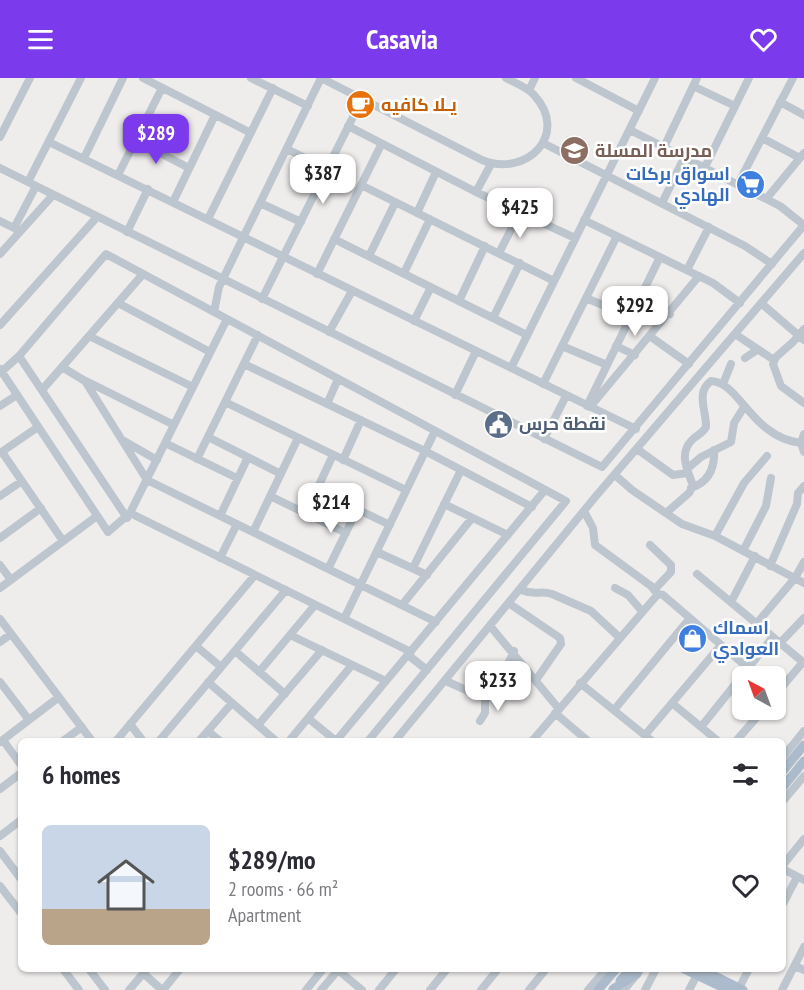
<!DOCTYPE html>
<meta charset="utf-8">
<style>
body{margin:0;font-family:"PT Sans Narrow",Cairo,sans-serif;background:#f7f7f7;color:#2b2b33;height:100vh;display:flex;flex-direction:column;font-size:22px;white-space:nowrap}
*{box-sizing:border-box;margin:0}
p{font-size:20px;color:#7c7c81}
.icon{flex:none;width:33px;height:33px;fill:none;stroke:currentColor;stroke-width:2;stroke-linecap:round;stroke-linejoin:round}
.map{position:relative;flex:1;overflow:hidden}
.sheet{position:absolute;left:18px;top:660px;width:768px;height:234px;display:flex;flex-direction:column;background:#fff;border-radius:9px;box-shadow:0 2px 4px #0004}
.sheet>*{flex:none}
.needle{width:39px;rotate:319deg}
.buttons{position:absolute;left:732px;top:588px;display:grid;gap:12px}
.buttons a{display:grid;place-items:center;width:54px;height:54px;border-radius:9px;background:#fff;box-shadow:0 2px 4px #0004;font-size:30px}
.price{position:absolute;translate:-50% -51px;padding:0 14px;border-radius:12px;background:#fff;color:#222;font-size:20px;line-height:39px;filter:drop-shadow(0 2px 3px #0008)}
.price::after{content:'';position:absolute;left:50%;top:36px;width:18px;height:14px;margin-left:-9px;background:inherit;clip-path:polygon(0 0,100% 0,50% 100%)}
.price.active{background:#7c3aed;color:#fff}
ul{padding:0;list-style:none}
li{display:flex;align-items:center;gap:18px;height:150px;padding:0 24px}
li span{display:grid;place-items:center;flex:none;width:168px;height:120px;border-radius:9px;color:#555}
li>.icon{margin-inline-start:auto}
span .icon{width:72px;height:72px;fill:#fffc;stroke-width:1}
li b{font-size:26px}
h2{display:flex;justify-content:space-between;align-items:center;height:72px;padding:0 24px;font-size:26px}
header{display:flex;justify-content:space-between;align-items:center;height:78px;padding:0 24px;background:#7c3aed;color:#fff;font-size:27px;font-weight:800}
.map>svg:first-child{display:block}
.lines{fill:none;stroke-linecap:round;stroke-linejoin:round}
.minor{stroke:#bdc6ce;stroke-width:8}
.major{stroke:#acbbcb;stroke-width:9}
.labels{text-anchor:middle;stroke-width:5;stroke-linejoin:round;paint-order:stroke}
.food-label{font-size:18px;font-weight:bold;fill:#c56008;stroke:#fff;text-anchor:start}
.education-label{font-size:18px;font-weight:bold;fill:#785e54;stroke:#fff;text-anchor:start}
.shop-label{font-size:18px;font-weight:bold;fill:#366cbe;stroke:#fff;text-anchor:end}
.service-label{font-size:18px;font-weight:bold;fill:#4e5e75;stroke:#fff;text-anchor:start}
</style>
<header><svg class="icon" aria-label="menu" viewBox="0 0 24 24"><path d="M4 6h16M4 12h16M4 18h16"/></svg>Casavia<svg class="icon" aria-label="heart" viewBox="0 0 24 24"><path d="M12 20l-8-8c-3-5 5-10 8-4 3-6 11-1 8 4z"/></svg></header>
<div class="map">
<svg width="804" height="912" viewBox="0 0 804 912">
<rect width="100%" height="100%" fill="#efecec"/>
<g class="lines">
<!-- minor -->
<path class="minor" d="M143,0L251,55
M251,0L308,28
M321,0L482,82C527,100 570,56 534,17C527,9 515,5 506,0
M576,0L639,33
M693,8L735,28
M529,12L535,0
M780,24L804,37
M348,48L476,114L575,160
M630,52L780,128L804,147
M0,59L30,0
M762,60L800,80
M135,62L189,90
M49,64L636,351
M543,65L745,168L772,186
M664,69L697,0
M287,71L327,91
M84,80L123,0
M705,89L749,0
M0,90L602,389L804,147
M118,97L162,10
M28,104L81,0
M738,106L793,0
M361,107L554,203
M476,114L491,86
M767,120L804,75
M173,124L215,37
M260,125L301,144
M662,125L684,80
M417,135L436,94
M208,141L273,10
M584,142L713,205L740,225
M0,143L16,151
M14,150L36,108
M127,154L148,111
M334,161L527,257
M499,175L519,136
M0,176L53,117
M369,178L395,125
M687,192L709,149
M404,195L430,141
M317,196L381,67
M586,220L631,239
M640,220L670,236
M262,221L362,21
M459,223L485,168
M118,225L210,274
M761,225L804,262
M214,234L219,209L321,0
M493,240L520,185
M414,243L431,209
M0,247L97,139
M804,251L793,264L776,279L773,286L781,308L804,325
M329,254L352,213
M735,256L774,282
M89,258L193,309
M651,259L689,286
M562,268L607,287
M616,268L635,277
M19,278L127,440
M745,280L757,272
M244,286L425,373L532,429
M62,289L85,303L147,402L436,544
M511,290L655,0
M0,291L108,454L130,435L227,241
M0,295L19,278L106,176L566,423L368,663
M86,303L174,347
M543,306L617,158
M723,306L731,286
M42,312L143,196
M455,317L476,273
M225,324L406,412
M327,326L338,301
M0,328L17,317
M587,328L660,179
M590,329L699,198
M804,356L801,365L804,374
M208,359L281,396
M544,361L566,318
M124,363L157,382
M165,365L237,400
M637,371L673,397L688,395
M2,374L63,463
M0,375L38,349
M197,381L258,257
M343,382L361,342
M687,391L701,379L731,364L734,345L744,329
M615,397L632,412L682,446L715,458L804,505
M691,410C709,404 715,390 714,372
M317,412L390,447
M0,418L22,403
M270,418L346,455
M444,426L508,457
M584,433L593,450L595,467L651,508L658,516
M130,435L411,574
M306,435L333,377
M666,435L689,415L693,408C688,392 678,376 692,362C697,357 702,356 706,349C707,335 695,314 711,303C740,304 751,359 801,365
M220,438L248,379
M253,454L298,360
M715,458L744,405L767,378
M0,460L41,430
M650,467L671,487V494L654,512
M743,473L766,428L771,400
M377,474L427,497
M220,480L237,446
M0,487L11,502
M770,488L797,426L798,415L804,408
M413,490L461,392
M328,491L357,432
M697,496L804,585
M0,510L97,438
M615,510L628,517L641,532
M521,512C536,518 539,512 552,516L591,533L619,559
M731,524L755,478
M510,526L560,560L561,566L536,602
M402,527L472,440
M0,541L92,663
M344,541L435,353
M757,545L795,500L804,484
M491,549L559,631
M290,557L386,603
M0,564L11,556
M780,565L804,540
M196,568L221,589
M235,573L285,616
M408,577L427,592
M259,594L315,527
M446,603L477,617L494,616L514,573
M0,604L29,642
M208,604L276,663
M580,605L652,663
M776,616L803,584
M672,625L718,663
M614,632L690,540
M555,635L588,663
M308,640L336,663L545,412
M480,643L485,635V618
M130,646L143,663
M258,647L322,572
M701,649L773,559
M208,653L220,663
M645,657L721,567
M3,662L21,687
M63,663L82,649
M116,663L255,497
M159,663L286,512
M199,663L232,625
M289,663L352,587
M395,663L596,418L804,175
M532,663L658,516L663,517L748,590
M736,663L763,632
M0,664L59,619
M783,679L804,653
M0,711L21,695
M783,723L804,698
M0,758L21,742
M0,773L21,801
M783,787L804,761
M783,791L804,802
M0,808L21,835
M783,826L797,799
M795,888L804,892
M63,891L79,912
M89,891L105,912
M338,892L362,912
M143,895L162,912
M739,910L749,891
M129,912L147,891
M163,912L180,891
M306,912L323,891
M321,912L339,891
M379,912L396,891
M430,912L447,891
M481,912L498,891
M529,912L546,891
M588,912L606,891
M624,912L641,891
M645,912L656,891
M689,912L697,897
M782,912L804,869"/>
<!-- major -->
<path class="major" d="M783,693L804,667
M783,709L804,683
M684,891L728,912
M701,891L743,912
M620,903L630,891
M613,911L637,896
M598,912L616,891"/>
</g>
<!-- icons -->
<defs>
<symbol id="cafe-disc" viewBox="-11 -11 22 22"><circle r="9.5" fill="#e8710a" stroke="#fff"/><path d="M-5.5-4.5H6V0H3Q3 3.5 0 3.5H-2.5Q-5.5 3.5-5.5 0ZM3-3.2v2h1.7v-2ZM-6 4.5H4V6H-6Z" fill="#fff"/></symbol>
<symbol id="school-disc" viewBox="-11 -11 22 22"><circle r="9.5" fill="#8d6e63" stroke="#fff"/><path d="M0-5L7-2L0 1L-7-2ZM-4 1L0 2.5L4 1V4Q0 6-4 4Z" fill="#fff"/></symbol>
<symbol id="supermarket-disc" viewBox="-11 -11 22 22"><circle r="9.5" fill="#3f7fe0" stroke="#fff"/><path d="M-6-5.5h2.5l.6 2H6L4.5 2H-2.5L-4.4-4H-6ZM-1.5 3.2a1.3 1.3 0 1 0 .1 0ZM3 3.2a1.3 1.3 0 1 0 .1 0Z" fill="#fff"/></symbol>
<symbol id="civic-disc" viewBox="-11 -11 22 22"><circle r="9.5" fill="#5c6f8a" stroke="#fff"/><path d="M-.6-6.5H3V-4.5H.6V-3L4-1V1h2V6H-6V1h2V-1L-.6-3ZM-1.2 2.5V6h2.4V2.5Z" fill="#fff"/></symbol>
<symbol id="shop-disc" viewBox="-11 -11 22 22"><circle r="9.5" fill="#3f7fe0" stroke="#fff"/><path d="M-5-2.5h2.3a2.7 3.5 0 0 1 5.4 0H5L5.5 6h-11ZM-1.5-2.5h3a1.5 2.3 0 0 0-3 0Z" fill="#fff"/></symbol>
</defs>
<g fill-rule="evenodd">
<use href="#cafe-disc" x="344" y="10" width="33" height="33"/>
<use href="#school-disc" x="558" y="56" width="33" height="33"/>
<use href="#supermarket-disc" x="734" y="90" width="33" height="33"/>
<use href="#civic-disc" x="482" y="330" width="33" height="33"/>
<use href="#shop-disc" x="676" y="544" width="33" height="33"/>
</g>
<g class="labels">
<!-- food labels -->
<g class="food-label">
<text x="381" y="33">يـلا كافيه</text>
</g>
<!-- education labels -->
<g class="education-label">
<text x="595" y="79">مدرسة المسلة</text>
</g>
<!-- shop labels -->
<g class="shop-label">
<text x="730" y="102">اسواق بركات<tspan x="730" dy="21">الهادي</tspan></text>
<text x="713" y="556" text-anchor="start">اسماك<tspan x="713" dy="21">العوادي</tspan></text>
</g>
<!-- service labels -->
<g class="service-label">
<text x="519" y="352">نقطة حرس</text>
</g>
</g>
</svg>
<div class="buttons">
<a><svg class="needle" viewBox="-14 -14 28 28"><path d="M0-13l5 13h-10z" fill="#e53935"/><path d="M0 13l5-13h-10z" fill="#7c7c81"/></svg></a>
</div>
<b class="price active" style="left:156px;top:87px">$289</b>
<b class="price" style="left:323px;top:127px">$387</b>
<b class="price" style="left:520px;top:161px">$425</b>
<b class="price" style="left:635px;top:259px">$292</b>
<b class="price" style="left:331px;top:456px">$214</b>
<b class="price" style="left:498px;top:634px">$233</b>
<section class="sheet">
<h2>6 homes<svg class="icon" aria-label="filters" viewBox="0 0 24 24"><path d="M4 7h16M4 17h16"/><circle cx="9" cy="7" r="2"/><circle cx="15" cy="17" r="2"/></svg></h2>
<ul>
<li><span style="background:linear-gradient(#c9d6e8 70%,#b9a48a 0)"><svg class="icon" aria-label="home" viewBox="0 0 24 24"><path d="M3 11l9-7 9 7M6 9v11h12V9"/></svg></span><div><b>$289/mo</b><p>2 rooms · 66 m²</p><p>Apartment</p></div><svg class="icon" aria-label="heart" viewBox="0 0 24 24"><path d="M12 20l-8-8c-3-5 5-10 8-4 3-6 11-1 8 4z"/></svg></li>
</ul>
</section>
</div>
